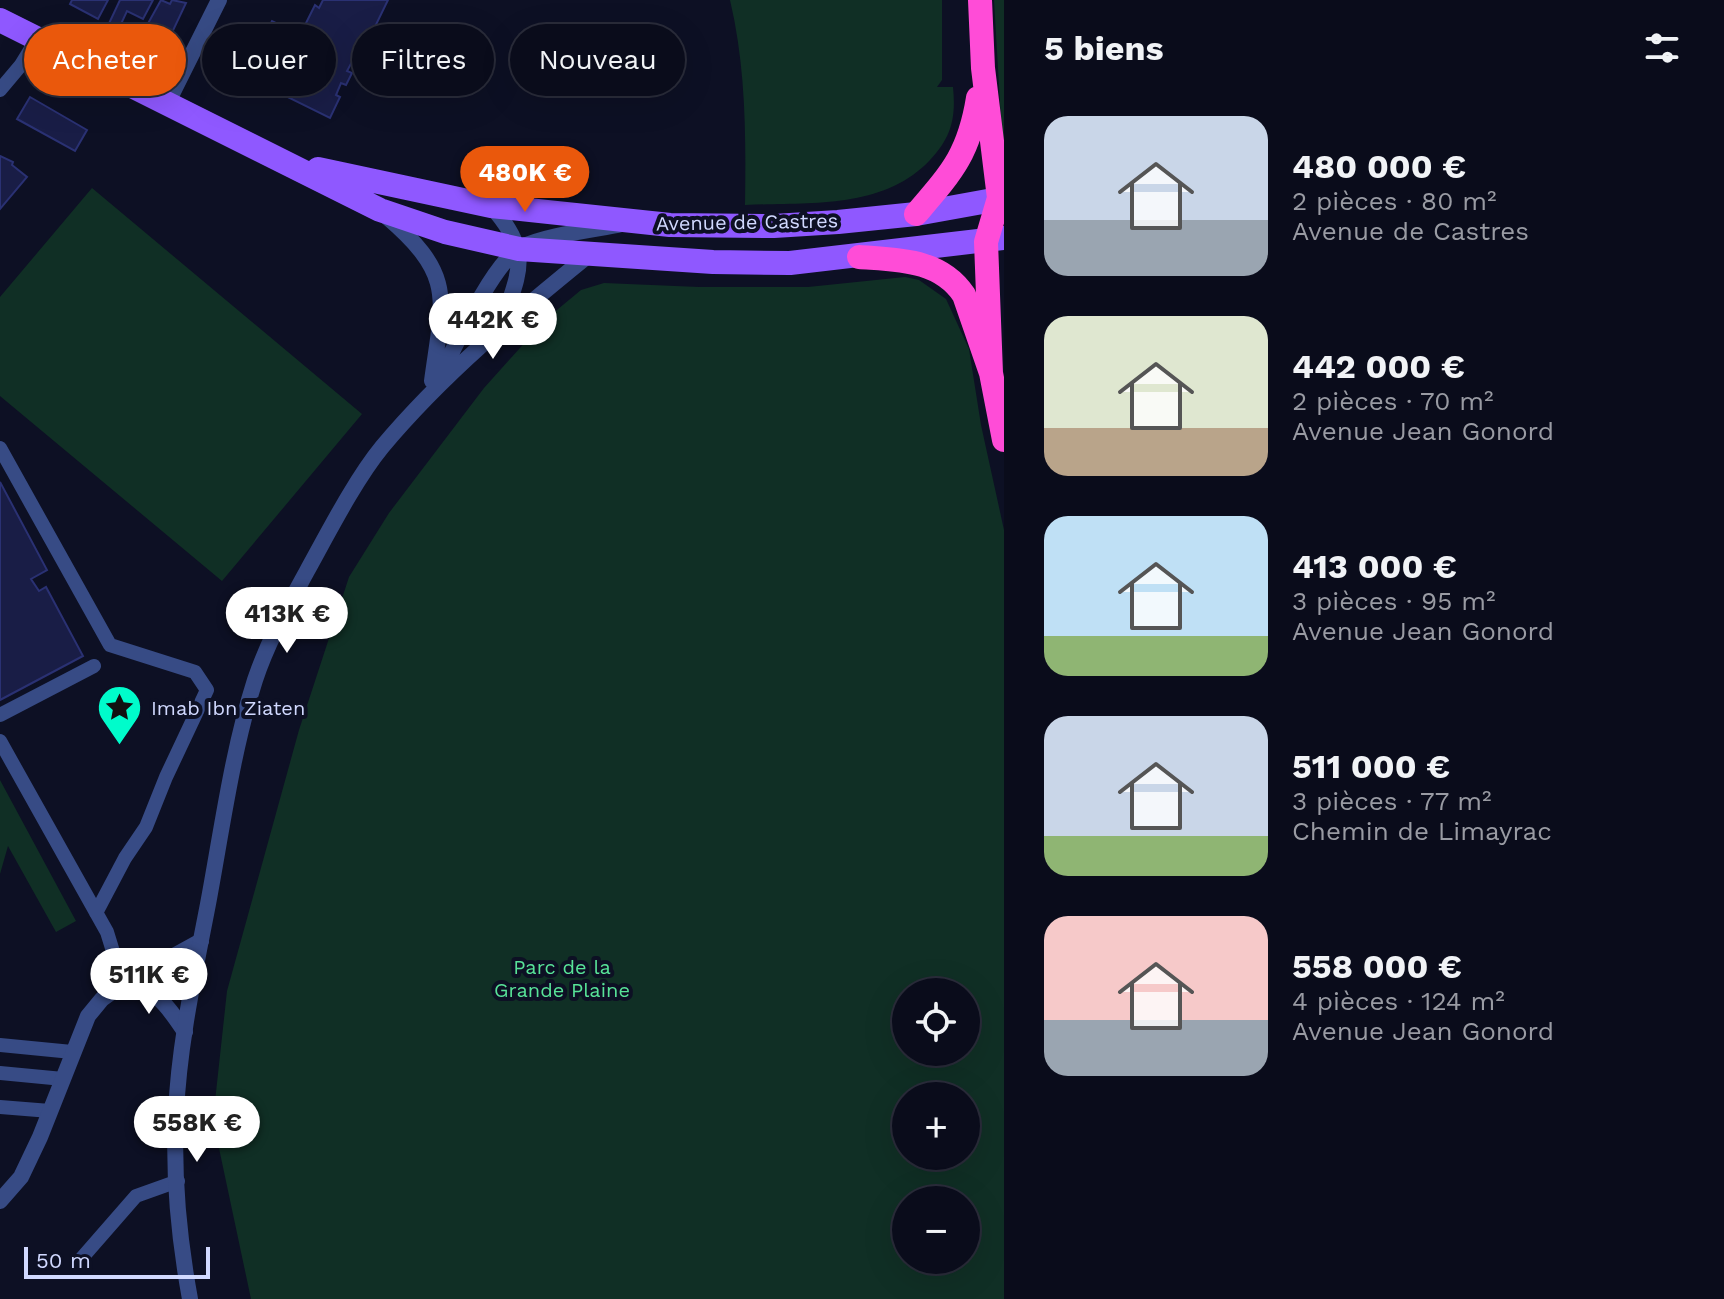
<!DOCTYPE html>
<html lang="fr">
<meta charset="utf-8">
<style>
body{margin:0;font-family:"Work Sans",sans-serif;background:#131524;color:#f1f3f6;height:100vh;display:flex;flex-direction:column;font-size:30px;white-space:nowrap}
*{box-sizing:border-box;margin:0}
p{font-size:26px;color:#999ba3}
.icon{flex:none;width:44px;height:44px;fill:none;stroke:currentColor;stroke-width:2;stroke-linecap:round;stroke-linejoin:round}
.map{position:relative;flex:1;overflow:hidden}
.panel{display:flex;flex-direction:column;background:#0a0c1b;width:720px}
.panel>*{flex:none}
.guide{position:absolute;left:24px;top:24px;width:760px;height:72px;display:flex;gap:16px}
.tools{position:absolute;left:892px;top:978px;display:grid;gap:16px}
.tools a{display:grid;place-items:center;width:88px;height:88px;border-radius:50%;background:#0a0c1b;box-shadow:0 8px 32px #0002,0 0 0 2px #2a2c3a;font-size:40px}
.scale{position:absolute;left:24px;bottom:20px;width:186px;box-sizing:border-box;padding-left:8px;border:4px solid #d1d9ff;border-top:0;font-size:22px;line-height:28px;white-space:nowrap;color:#d1d9ff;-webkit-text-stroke:6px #0d1024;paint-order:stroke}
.price{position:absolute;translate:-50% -68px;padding:0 18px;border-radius:28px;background:#fff;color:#222;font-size:26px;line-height:52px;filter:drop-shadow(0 2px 4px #0008)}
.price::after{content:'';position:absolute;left:50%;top:48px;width:24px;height:18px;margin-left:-12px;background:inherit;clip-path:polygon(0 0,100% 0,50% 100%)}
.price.selected{background:#ea580c;color:#fff}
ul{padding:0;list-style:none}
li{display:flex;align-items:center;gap:24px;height:200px;padding:0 40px}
li span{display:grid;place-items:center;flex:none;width:224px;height:160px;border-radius:24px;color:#555}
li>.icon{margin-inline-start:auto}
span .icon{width:96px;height:96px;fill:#fffc;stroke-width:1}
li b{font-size:34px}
h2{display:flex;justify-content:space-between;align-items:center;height:96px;padding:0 40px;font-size:34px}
.chip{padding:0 28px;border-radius:36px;background:#0a0c1b;box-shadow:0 8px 32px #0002,0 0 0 2px #2a2c3a;font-size:28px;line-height:72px}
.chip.selected{background:#ea580c;color:#fff}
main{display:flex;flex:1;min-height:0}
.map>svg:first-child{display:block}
.green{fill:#102f25;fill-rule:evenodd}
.building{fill:#191d46;stroke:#2a3173;stroke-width:2}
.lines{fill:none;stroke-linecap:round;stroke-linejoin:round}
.service{stroke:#374b85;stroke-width:14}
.minor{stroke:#374b85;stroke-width:16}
.tertiary{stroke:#374b85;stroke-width:16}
.primary{stroke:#8f58ff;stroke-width:24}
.motorway{stroke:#ff4cd7;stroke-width:24}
.labels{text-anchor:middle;stroke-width:8;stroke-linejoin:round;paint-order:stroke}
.street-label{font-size:20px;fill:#d1d9ff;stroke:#0d1024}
.poi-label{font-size:20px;fill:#d1d9ff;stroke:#0d1024;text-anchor:start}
.park-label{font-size:20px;fill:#58e398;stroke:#0d1024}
</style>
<main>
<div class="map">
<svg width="1004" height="1299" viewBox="0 0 1004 1299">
<rect width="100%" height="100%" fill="#0d1024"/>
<!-- green -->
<path class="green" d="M730,0H942V80L937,87H953C956,117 952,137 930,160C883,210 808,202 745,205C746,135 746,68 730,0Z
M994,0H1004V147L1002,137Z
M92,188L362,414L222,581L0,396V297Z
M905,277L919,280L946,299L969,349L981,425L1004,530V1299H251L213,1120L227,991L299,730L349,577L389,513L484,388L546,319L581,290L604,283L699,287H808ZM966,992V1052H906V992ZM966,1096V1156H906V1096ZM966,1200V1260H906V1200Z
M0,780L76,921L56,932L8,846L0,874Z"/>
<!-- building -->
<path class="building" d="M72,0H108L98,19L70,4Z
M120,0H153L143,19L127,11L114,39L104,34Z
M161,0L170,4L172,0L186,3L169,39L146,27Z
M323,0H388L369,39L363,37L358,48L363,50L357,62L353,60L347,71L352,73L346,85L341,83L336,95L340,97L330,118L245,76L272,21L284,27L281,33L297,41L304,37L309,27L305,25L315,5L319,8Z
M223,37L252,51L238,80L209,66Z
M30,97L87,130L75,151L17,119Z
M0,156L13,162L12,165L27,177L0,209Z
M0,482L47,570L31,579L39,591L46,587L83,656L0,700Z"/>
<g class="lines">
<!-- service -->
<path class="service" d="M0,90L21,65L37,39
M0,448L110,645L195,672L207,690L166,777L146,827L125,858L96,913
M0,715L94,666
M0,741L107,932L123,984
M0,1045L72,1052
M0,1073L63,1079
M0,1107L50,1111
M81,1259L136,1196L178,1181"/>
<!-- minor -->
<path class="minor" d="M167,104L219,0
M123,984C158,990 166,1004 185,1032
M0,1201L21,1177L40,1137L88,1016L102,999L123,984L201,941"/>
<!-- tertiary -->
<path class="tertiary" d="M491,206C533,253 519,271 502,324
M387,217C456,276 443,299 432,381
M438,380C454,349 492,264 520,248C543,236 591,230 618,225
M190,1299C179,1239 173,1173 176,1113C179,1043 195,972 208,904C222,829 232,752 255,680C268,641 288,606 307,571C328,533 355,480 382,447C443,374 516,314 590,254"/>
<!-- primary -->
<path class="primary" d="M0,20L380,210L445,232L519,249L713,262L790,263L1004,238
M318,169L491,206L670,225L774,226L838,222L916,214L1004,198"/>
<!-- motorway -->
<path class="motorway" d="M980,0L983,68L999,198L986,242L991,373
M916,214C952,172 969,154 978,98
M859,257C898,260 940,259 964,295L991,373L1004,440"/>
</g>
<!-- icons -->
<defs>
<symbol id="sight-pin" viewBox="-11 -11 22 30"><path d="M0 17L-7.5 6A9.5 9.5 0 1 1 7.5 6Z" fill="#00fccb" stroke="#0d1024"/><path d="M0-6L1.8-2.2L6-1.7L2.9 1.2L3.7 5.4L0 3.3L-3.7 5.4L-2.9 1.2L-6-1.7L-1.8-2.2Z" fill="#111"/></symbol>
</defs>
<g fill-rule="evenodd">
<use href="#sight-pin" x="94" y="682" width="51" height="69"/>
</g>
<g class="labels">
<!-- street labels -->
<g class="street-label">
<text transform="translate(747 222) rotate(-1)" y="7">Avenue de Castres</text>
</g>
<!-- poi labels -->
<g class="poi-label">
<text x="151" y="715">Imab Ibn Ziaten</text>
</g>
<!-- park labels -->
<g class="park-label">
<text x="562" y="974">Parc de la<tspan x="562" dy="23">Grande Plaine</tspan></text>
</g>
</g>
</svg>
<div class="tools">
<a><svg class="icon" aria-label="locate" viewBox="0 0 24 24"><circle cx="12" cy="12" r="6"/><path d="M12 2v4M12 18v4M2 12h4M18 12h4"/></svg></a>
<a>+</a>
<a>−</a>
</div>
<div class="scale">50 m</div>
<b class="price selected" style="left:525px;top:214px">480K €</b>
<b class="price" style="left:493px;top:361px">442K €</b>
<b class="price" style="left:287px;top:655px">413K €</b>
<b class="price" style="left:149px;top:1016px">511K €</b>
<b class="price" style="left:197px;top:1164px">558K €</b>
<div class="guide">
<a class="chip selected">Acheter</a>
<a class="chip">Louer</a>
<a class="chip">Filtres</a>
<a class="chip">Nouveau</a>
</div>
</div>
<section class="panel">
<h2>5 biens<svg class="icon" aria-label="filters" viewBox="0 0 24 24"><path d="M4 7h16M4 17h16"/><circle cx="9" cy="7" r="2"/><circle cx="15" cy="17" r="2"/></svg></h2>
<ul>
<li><span style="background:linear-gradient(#c9d6e8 65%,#9aa5b1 0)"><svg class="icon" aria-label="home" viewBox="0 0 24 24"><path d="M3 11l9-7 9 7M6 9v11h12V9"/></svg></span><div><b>480 000 €</b><p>2 pièces · 80 m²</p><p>Avenue de Castres</p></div></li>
<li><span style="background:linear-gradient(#dfe7d0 70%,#b9a48a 0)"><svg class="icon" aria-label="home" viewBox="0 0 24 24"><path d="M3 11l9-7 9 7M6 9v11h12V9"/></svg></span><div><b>442 000 €</b><p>2 pièces · 70 m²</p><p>Avenue Jean Gonord</p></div></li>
<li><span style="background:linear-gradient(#bfe0f5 75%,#8fb573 0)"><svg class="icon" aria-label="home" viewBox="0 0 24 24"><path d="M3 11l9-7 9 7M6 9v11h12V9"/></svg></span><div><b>413 000 €</b><p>3 pièces · 95 m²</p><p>Avenue Jean Gonord</p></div></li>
<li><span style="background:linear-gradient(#c9d6e8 75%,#8fb573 0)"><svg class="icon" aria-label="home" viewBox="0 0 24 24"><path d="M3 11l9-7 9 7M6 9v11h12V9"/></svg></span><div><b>511 000 €</b><p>3 pièces · 77 m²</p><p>Chemin de Limayrac</p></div></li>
<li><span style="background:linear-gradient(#f6c9c9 65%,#9aa5b1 0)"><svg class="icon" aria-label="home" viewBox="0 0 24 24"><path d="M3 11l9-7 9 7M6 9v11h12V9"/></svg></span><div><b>558 000 €</b><p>4 pièces · 124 m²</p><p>Avenue Jean Gonord</p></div></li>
</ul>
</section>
</main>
